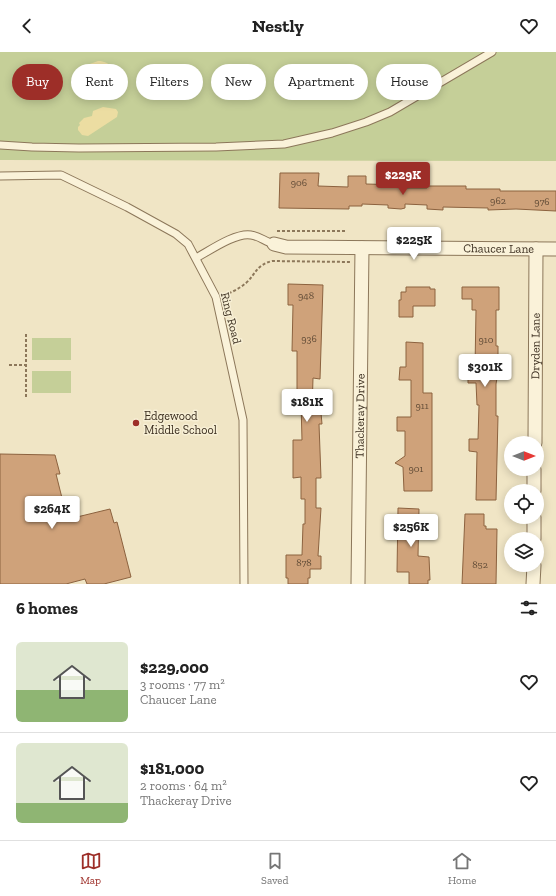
<!DOCTYPE html>
<meta charset="utf-8">
<style>
body{margin:0;font-family:"Zilla Slab",serif;background:#f2f2f2;color:#222;height:100vh;display:flex;flex-direction:column;font-size:15px;white-space:nowrap}
*{box-sizing:border-box;margin:0}
p{font-size:13px;color:#767676}
.icon{flex:none;width:22px;height:22px;fill:none;stroke:currentColor;stroke-width:2;stroke-linecap:round;stroke-linejoin:round}
.map{position:relative;height:532px;overflow:hidden}
.side{display:flex;flex-direction:column;background:#fff;flex:1}
.side>*{flex:none}
.hud{position:absolute;left:12px;top:12px;width:532px;height:36px;display:flex;gap:8px}
.needle{width:26px;rotate:90deg}
.buttons{position:absolute;left:504px;top:384px;display:grid;gap:8px}
.buttons a{display:grid;place-items:center;width:40px;height:40px;border-radius:50%;background:#fff;box-shadow:0 2px 10px #0003;font-size:20px}
.price{position:absolute;translate:-50% -34px;padding:0 9px;border-radius:4px;background:#fff;color:#222;font-size:13px;line-height:26px;filter:drop-shadow(0 1px 2px #0008)}
.price::after{content:'';position:absolute;left:50%;top:24px;width:12px;height:9px;margin-left:-6px;background:inherit;clip-path:polygon(0 0,100% 0,50% 100%)}
.price.selected{background:#9d2e28;color:#fff}
ul{padding:0;list-style:none}
li{display:flex;align-items:center;gap:12px;height:100px;padding:0 16px}
li+li{border-top:1px solid #e0e0e0}
li span{display:grid;place-items:center;flex:none;width:112px;height:80px;border-radius:6px;color:#555}
li>.icon{margin-inline-start:auto}
span .icon{width:48px;height:48px;fill:#fffc;stroke-width:1}
li b{font-size:17px}
h2{display:flex;justify-content:space-between;align-items:center;height:48px;padding:0 16px;font-size:17px}
.tag{padding:0 14px;border-radius:18px;background:#fff;box-shadow:0 2px 10px #0003;font-size:14px;line-height:36px}
.tag.selected{background:#9d2e28;color:#fff}
header{display:flex;justify-content:space-between;align-items:center;height:52px;padding:0 16px;background:#fff;font-size:18px;font-weight:800}
.tabs{display:flex;justify-content:space-around;align-items:center;height:56px;border-top:1px solid #e0e0e0;background:#fff;font-size:11px;color:#767676}
.tabs a{display:grid;justify-items:center;gap:2px}
.tabs .selected{color:#9d2e28}
.map>svg:first-child{display:block}
.green{fill:#c5cf98}
.sand{fill:#ecdda2}
.building{fill:#cfa27a;stroke:#8c623f}
.lines{fill:none;stroke-linecap:round;stroke-linejoin:round}
.service-casing{stroke:#8c775a;stroke-width:9}
.minor-casing{stroke:#8c775a;stroke-width:15}
.path{stroke:#8c775a;stroke-width:2;stroke-dasharray:3 2;stroke-linecap:butt}
.service{stroke:#faf2d9;stroke-width:7}
.minor{stroke:#faf2d9;stroke-width:13}
.poi-dot{fill:#9d2e28;stroke:#f7efd5;stroke-width:1.5}
.labels{text-anchor:middle;stroke-width:3;stroke-linejoin:round;paint-order:stroke}
.number-label{font-size:10px;fill:#604b36}
.street-label{font-size:12px;fill:#3b2e1f;stroke:#f7efd5}
.poi-label{font-size:12px;fill:#3b2e1f;stroke:#f7efd5;text-anchor:start}
</style>
<header><svg class="icon" aria-label="back" viewBox="0 0 24 24"><path d="M15 5l-7 7 7 7"/></svg>Nestly<svg class="icon" aria-label="heart" viewBox="0 0 24 24"><path d="M12 20l-8-8c-3-5 5-10 8-4 3-6 11-1 8 4z"/></svg></header>
<div class="map">
<svg width="556" height="532" viewBox="0 0 556 532">
<rect width="100%" height="100%" fill="#f0e5c5"/>
<!-- green -->
<path class="green" d="M0,0H556V109L0,108Z
M32,286H71V308H32Z
M32,319H71V341H32Z"/>
<!-- sand -->
<path class="sand" d="M98,9C110,9 118,19 118,31L110,39H103L97,35L96,29C93,29 85,23 86,19C86,17 87,15 87,13Z
M103,55L116,57L118,60L117,65L88,84L82,83L78,78V75L80,73L79,71L84,66L92,64L93,59Z"/>
<!-- building -->
<path class="building" d="M280,121H319L318,134L348,135V124H366V132L404,133V136H427V134H466V137H500V139H556V159L516,157L488,158V156L443,155V158L427,157V153L405,152V156L401,157L388,156V153L362,152V154H349V157L279,156Z
M288,232L323,233L320,327L313,326L312,361H321L322,372H319L321,426H316V456H321L318,504H321V517H310V526H308V532H288V526H286V503H302L303,472H305V447H301V425L293,426V388H302L301,351L297,350V299H292L293,253H288Z
M406,235H430V237H435V254H413V265H399V248H401V240H406Z
M462,235H499V258H496V294H498V326H497L496,332V364H498L496,448H476L477,400L469,399V387H478L479,353H477L476,331H468V316H475L476,258H472V247H462Z
M406,290L423,291V341H432V439H404L403,415L395,411L405,404V379H397V365H411V328H399L400,315H406Z
M0,402L55,403L60,422H56L66,462L76,460L77,465L110,457L114,471L117,470L131,525L104,532H87L85,527L66,532H0Z
M398,456L419,457L418,504L429,505L430,528H428V532H409V520H397Z
M465,462H484V474H486V477H497L496,532H462Z"/>
<g class="lines">
<defs>
<path id="service" d="M0,93L32,95L79,96L216,95L284,92L332,81L366,70L390,60L492,0
M0,124L61,123L127,155L176,182L188,192L216,245L243,368L244,532
M196,206C209,199 236,180 251,183C259,184 266,190 274,192"/>
<g id="minor">
<path id="s1" d="M274,192L286,195L556,197"/>
<path id="s2" d="M535,391L536,197"/>
<path d="M534,439V417"/>
<path d="M534,487V465"/>
<path id="s3" d="M358,532L362,196"/>
<path d="M533,532L534,513"/>
</g>
</defs>
<!-- service casing -->
<use href="#service" class="service-casing"/>
<!-- minor casing -->
<use href="#minor" class="minor-casing"/>
<!-- path -->
<path class="path" d="M277,179H347
M224,243C231,241 240,236 246,231C256,222 256,213 272,209L351,210
M9,313H27
M26,345V281"/>
<!-- service -->
<use href="#service" class="service"/>
<!-- minor -->
<use href="#minor" class="minor"/>
</g>
<!-- markers -->
<circle class="poi-dot" cx="136" cy="371" r="4"/>
<g class="labels">
<!-- number labels -->
<g class="number-label">
<text x="299" y="134">906</text>
<text x="498" y="152">962</text>
<text x="542" y="153">976</text>
<text x="306" y="247">948</text>
<text x="309" y="290">936</text>
<text x="486" y="291">910</text>
<text x="422" y="357">911</text>
<text x="416" y="420">901</text>
<text x="304" y="514">878</text>
<text x="480" y="516">852</text>
</g>
<!-- street labels -->
<g class="street-label">
<text dy="4" stroke="none"><textPath href="#s1" startOffset="225">Chaucer Lane</textPath></text>
<text transform="translate(231 266) rotate(76)" y="4">Ring Road</text>
<text dy="4" stroke="none"><textPath href="#s2" startOffset="97">Dryden Lane</textPath></text>
<text dy="4" stroke="none"><textPath href="#s3" startOffset="168">Thackeray Drive</textPath></text>
</g>
<!-- poi labels -->
<g class="poi-label">
<text x="144" y="368">Edgewood<tspan x="144" dy="14">Middle School</tspan></text>
</g>
</g>
</svg>
<div class="buttons">
<a><svg class="needle" viewBox="-14 -14 28 28"><path d="M0-13l5 13h-10z" fill="#e53935"/><path d="M0 13l5-13h-10z" fill="#767676"/></svg></a>
<a><svg class="icon" aria-label="locate" viewBox="0 0 24 24"><circle cx="12" cy="12" r="6"/><path d="M12 2v4M12 18v4M2 12h4M18 12h4"/></svg></a>
<a><svg class="icon" aria-label="layers" viewBox="0 0 24 24"><path d="M12 4l9 5-9 5-9-5zM3 14l9 5 9-5"/></svg></a>
</div>
<b class="price selected" style="left:403px;top:144px">$229K</b>
<b class="price" style="left:414px;top:209px">$225K</b>
<b class="price" style="left:485px;top:336px">$301K</b>
<b class="price" style="left:307px;top:371px">$181K</b>
<b class="price" style="left:52px;top:478px">$264K</b>
<b class="price" style="left:411px;top:496px">$256K</b>
<div class="hud">
<a class="tag selected">Buy</a>
<a class="tag">Rent</a>
<a class="tag">Filters</a>
<a class="tag">New</a>
<a class="tag">Apartment</a>
<a class="tag">House</a>
</div>
</div>
<section class="side">
<h2>6 homes<svg class="icon" aria-label="filters" viewBox="0 0 24 24"><path d="M4 7h16M4 17h16"/><circle cx="9" cy="7" r="2"/><circle cx="15" cy="17" r="2"/></svg></h2>
<ul>
<li><span style="background:linear-gradient(#dfe7d0 60%,#8fb573 0)"><svg class="icon" aria-label="home" viewBox="0 0 24 24"><path d="M3 11l9-7 9 7M6 9v11h12V9"/></svg></span><div><b>$229,000</b><p>3 rooms · 77 m²</p><p>Chaucer Lane</p></div><svg class="icon" aria-label="heart" viewBox="0 0 24 24"><path d="M12 20l-8-8c-3-5 5-10 8-4 3-6 11-1 8 4z"/></svg></li>
<li><span style="background:linear-gradient(#dfe7d0 75%,#8fb573 0)"><svg class="icon" aria-label="home" viewBox="0 0 24 24"><path d="M3 11l9-7 9 7M6 9v11h12V9"/></svg></span><div><b>$181,000</b><p>2 rooms · 64 m²</p><p>Thackeray Drive</p></div><svg class="icon" aria-label="heart" viewBox="0 0 24 24"><path d="M12 20l-8-8c-3-5 5-10 8-4 3-6 11-1 8 4z"/></svg></li>
</ul>
</section>
<nav class="tabs">
<a class="selected"><svg class="icon" aria-label="map" viewBox="0 0 24 24"><path d="M3 6l6-2 6 2 6-2v14l-6 2-6-2-6 2zM9 4v14M15 6v14"/></svg>Map</a>
<a><svg class="icon" aria-label="saved" viewBox="0 0 24 24"><path d="M7 4h10v16l-5-4-5 4z"/></svg>Saved</a>
<a><svg class="icon" aria-label="home" viewBox="0 0 24 24"><path d="M3 11l9-7 9 7M6 9v11h12V9"/></svg>Home</a>
</nav>
